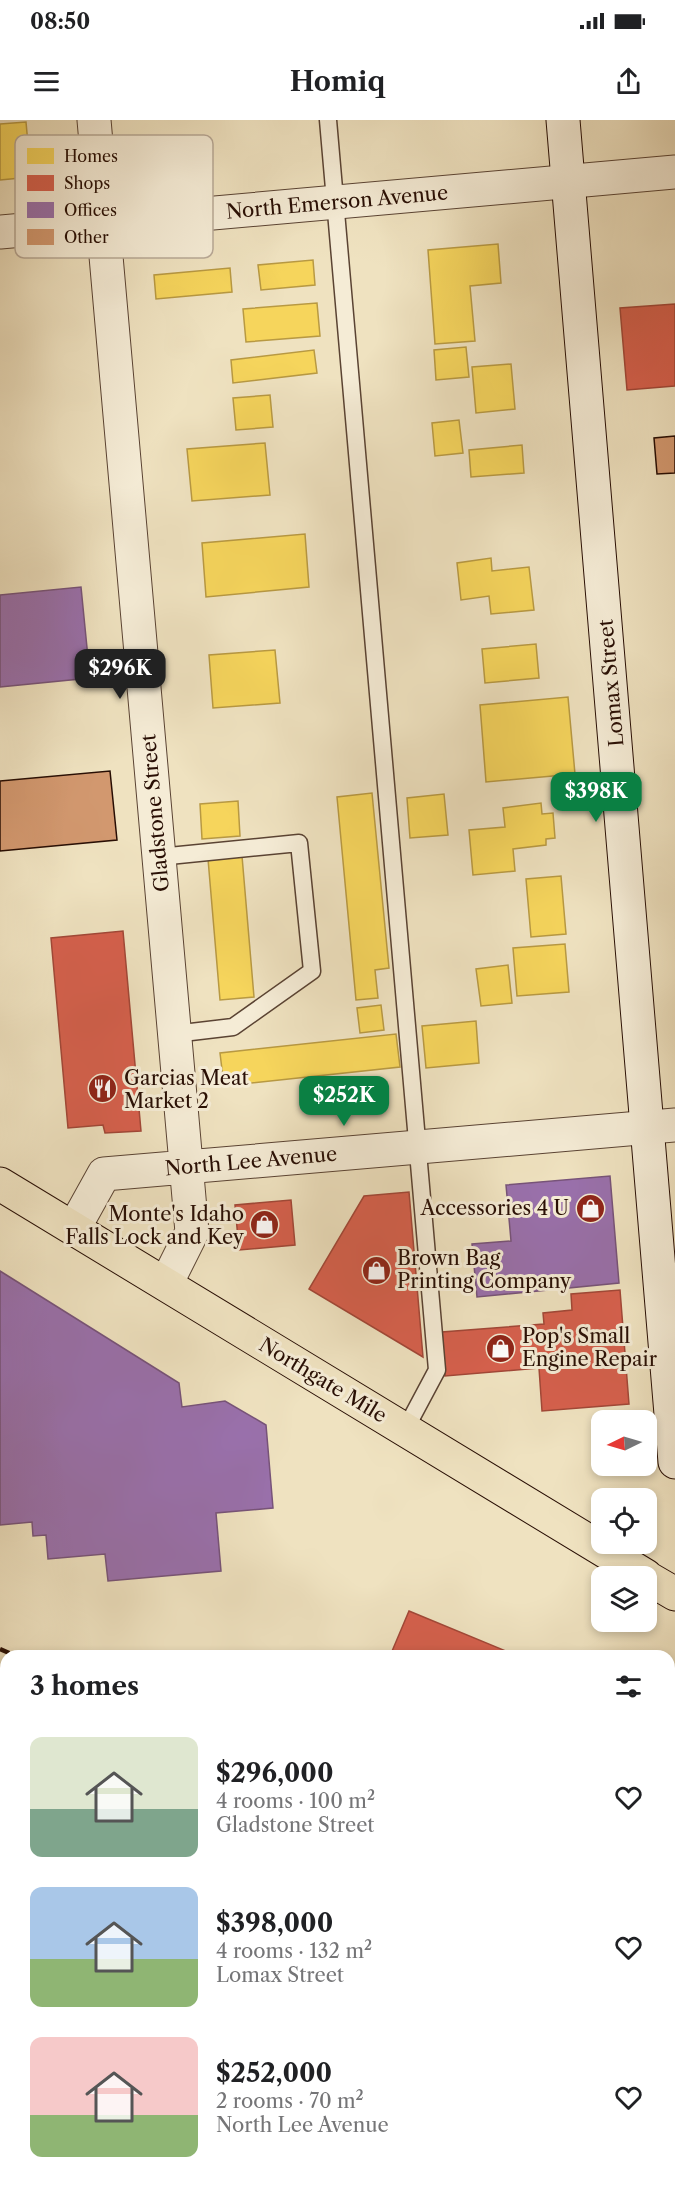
<!DOCTYPE html>
<meta charset="utf-8">
<style>
body{margin:0;font-family:"Libre Caslon Text",serif;background:#f2f2f2;color:#202124;height:100vh;display:flex;flex-direction:column;font-size:22px;white-space:nowrap}
*{box-sizing:border-box;margin:0}
p{font-size:20px;color:#757577}
.icon{flex:none;width:33px;height:33px;fill:none;stroke:currentColor;stroke-width:2;stroke-linecap:round;stroke-linejoin:round}
.map{position:relative;flex:1;overflow:hidden}
.sheet{position:absolute;left:0px;top:1530px;width:675px;height:536px;display:flex;flex-direction:column;background:#fff;border-radius:18px 18px 0 0;box-shadow:0 3px 9px #0003}
.sheet>*{flex:none}
.needle{width:39px;rotate:265deg}
.fabs{position:absolute;left:591px;top:1290px;display:grid;gap:12px}
.fabs a{display:grid;place-items:center;width:66px;height:66px;border-radius:12px;background:#fff;box-shadow:0 3px 9px #0003;font-size:30px}
.price{position:absolute;translate:-50% -51px;padding:0 14px;border-radius:12px;background:#0b8043;color:#fff;font-size:20px;line-height:39px;filter:drop-shadow(0 2px 3px #0008)}
.price::after{content:'';position:absolute;left:50%;top:36px;width:18px;height:14px;margin-left:-9px;background:inherit;clip-path:polygon(0 0,100% 0,50% 100%)}
.price.current{background:#222;color:#fff}
ul{padding:0;list-style:none}
li{display:flex;align-items:center;gap:18px;height:150px;padding:0 30px}
li span{display:grid;place-items:center;flex:none;width:168px;height:120px;border-radius:12px;color:#555}
li>.icon{margin-inline-start:auto}
span .icon{width:72px;height:72px;fill:#fffc;stroke-width:1}
li b{font-size:26px}
h2{display:flex;justify-content:space-between;align-items:center;height:72px;padding:0 30px;font-size:26px}
.status{display:flex;justify-content:space-between;align-items:center;height:42px;padding:0 30px;background:#fff;direction:ltr}
.status svg{height:16px;fill:currentColor}
header{display:flex;justify-content:space-between;align-items:center;height:78px;padding:0 30px;background:#fff;font-size:27px;font-weight:800}
.map>svg:first-child{display:block}
.homes{fill:#f6d55c;stroke:#b89942;stroke-width:1.5}
.shops{fill:#d6604d;stroke:#a24737;stroke-width:1.5}
.offices{fill:#9970ab;stroke:#775379;stroke-width:1.5}
.building{fill:#d2986f;stroke:#280e04;stroke-width:1.5}
.lines{fill:none;stroke-linecap:round;stroke-linejoin:round}
.service-casing{stroke:#5a4333;stroke-width:19}
.minor-casing{stroke:#5a4333;stroke-width:35}
.secondary-casing{stroke:#280e04;stroke-width:35}
.trunk-casing{stroke:#280e04;stroke-width:35}
.service{stroke:#f5ecd6;stroke-width:16}
.minor{stroke:#f5ecd6;stroke-width:33}
.secondary{stroke:#f5ecd6;stroke-width:33}
.trunk{stroke:#efe2c0;stroke-width:33}
.rail{stroke:#280e04;stroke-width:4.5;stroke-dasharray:10 10;stroke-linecap:butt}
.labels{text-anchor:middle;stroke-width:6;stroke-linejoin:round;paint-order:stroke}
.street-label{font-size:20px;fill:#280e04;stroke:#f5ecd6}
.poi-label{font-size:20px;fill:#280e04;stroke:#f5ecd6;text-anchor:start}
.key{fill:#f5ecd6;stroke:#b8a997;stroke-width:1.5}
.key-label{font-size:16px;fill:#280e04}
</style>
<div class="status"><b>08:50</b><svg viewBox="0 0 49 12"><path d="M0 12V9h3v3zM5 12V6h3v6zM10 12V3h3v9zM15 12V0h3v12zM26 1h20v11H26zM47 4h2v5h-2z"/></svg></div>
<header><svg class="icon" aria-label="menu" viewBox="0 0 24 24"><path d="M4 6h16M4 12h16M4 18h16"/></svg>Homiq<svg class="icon" aria-label="share" viewBox="0 0 24 24"><path d="M12 15V3M7 8l5-5 5 5M5 13v7h14v-7"/></svg></header>
<div class="map">
<svg width="675" height="2065" viewBox="0 0 675 2065">
<rect width="100%" height="100%" fill="#efe2c0"/>
<filter id="stains"><feTurbulence type="fractalNoise" baseFrequency=".00333" numOctaves="4"/><feColorMatrix values="0 0 0 0 .2 0 0 0 0 .09 0 0 0 0 .02 0 0 0 .5 -.17"/></filter>
<radialGradient id="worn" r=".72"><stop offset=".6" stop-color="#630" stop-opacity="0"/><stop offset="1" stop-color="#630" stop-opacity=".3"/></radialGradient>
<!-- homes -->
<path class="homes" d="M26,2L31,57L0,60V4Z
M498,124L501,163L470,166L475,221L435,224L428,130Z
M313,140L315,165L261,170L258,145Z
M230,148L232,172L156,179L154,155Z
M317,183L320,216L246,222L243,189Z
M466,227L469,257L436,260L434,230Z
M314,230L317,253L233,263L231,240Z
M511,244L515,289L476,293L472,247Z
M270,275L273,307L236,310L233,278Z
M459,300L463,333L435,336L432,303Z
M265,323L270,375L192,381L187,329Z
M522,325L524,353L471,357L469,330Z
M305,414L309,467L206,477L202,423Z
M491,438L492,451L529,447L534,490L491,494L489,476L461,480L457,443Z
M536,524L539,558L485,563L482,529Z
M275,530L280,583L213,588L209,535Z
M568,577L575,654L486,662L480,585Z
M372,673L389,848L375,850L378,878L356,880L337,677Z
M444,674L448,715L410,718L407,678Z
M238,681L240,716L202,719L200,684Z
M541,683L542,694L553,693L555,718L546,719V725L513,729L515,751L473,755L469,710L505,707L503,688Z
M242,736L254,877L220,880L208,739Z
M561,756L566,814L531,817L526,759Z
M565,824L569,872L517,876L513,828Z
M508,845L512,883L481,886L476,849Z
M381,885L384,910L360,913L357,888Z
M476,901L479,943L426,948L422,906Z
M396,914L400,947L224,966L220,933Z"/>
<!-- shops -->
<path class="shops" d="M675,184V266L627,270L620,188Z
M123,811L141,1011L105,1013L103,1005L68,1008L51,818Z
M409,1072L423,1237L309,1169L364,1076Z
M291,1080L295,1125L239,1130L235,1085Z
M620,1170L629,1284L542,1291L539,1248L445,1256L442,1212L544,1204L543,1193L572,1190L571,1174Z
M409,1491L518,1536H390Z"/>
<!-- offices -->
<path class="offices" d="M81,467L90,558L0,567V475Z
M610,1056L619,1163L477,1177L472,1124L511,1121L506,1065Z
M0,1151L179,1263L182,1287L225,1281L266,1305L273,1388L216,1393L221,1451L108,1461L105,1434L48,1439L46,1415L33,1416L32,1402L0,1405Z"/>
<!-- building -->
<path class="building" d="M675,316V353L657,354L654,318Z
M110,651L117,720L0,731V661Z"/>
<g class="lines">
<defs>
<path id="service" d="M328,0L437,1250L405,1310
M159,737L299,723L312,851L233,907L174,914
M207,2065L209,2060"/>
<path id="minor" d="M94,0L192,1112L166,1164
M0,112L675,52
M74,1108L104,1054L675,1005
M0,2021L6,2022
M278,2060L297,2065"/>
<path id="secondary" d="M563,0L675,1342"/>
<path id="trunk" d="M0,1064L646,1456
M646,1457L675,1474"/>
</defs>
<!-- service casing -->
<use href="#service" class="service-casing"/>
<!-- minor casing -->
<use href="#minor" class="minor-casing"/>
<!-- secondary casing -->
<use href="#secondary" class="secondary-casing"/>
<!-- trunk casing -->
<use href="#trunk" class="trunk-casing"/>
<!-- service -->
<use href="#service" class="service"/>
<!-- minor -->
<use href="#minor" class="minor"/>
<!-- secondary -->
<use href="#secondary" class="secondary"/>
<!-- trunk -->
<use href="#trunk" class="trunk"/>
<!-- rail -->
<path class="rail" d="M0,1529L16,1536
M0,1639L6,1642
M669,1908L675,1910
M669,2042L675,2044"/>
</g>
<!-- icons -->
<defs>
<symbol id="restaurant-disc" viewBox="-11 -11 22 22"><circle r="9.5" fill="#8f2418" stroke="#f5ecd6"/><path d="M-5-6h1v4h1v-4h1v4h1v-4h1v5L-1.5 .5V6h-2V.5L-5-1ZM5-6V6H3V1.5H1.5Q1.5-4 5-6Z" fill="#fff"/></symbol>
<symbol id="shop-disc" viewBox="-11 -11 22 22"><circle r="9.5" fill="#8f2418" stroke="#f5ecd6"/><path d="M-5-2.5h2.3a2.7 3.5 0 0 1 5.4 0H5L5.5 6h-11ZM-1.5-2.5h3a1.5 2.3 0 0 0-3 0Z" fill="#fff"/></symbol>
</defs>
<g fill-rule="evenodd">
<use href="#restaurant-disc" x="86" y="952" width="33" height="33"/>
<use href="#shop-disc" x="574" y="1072" width="33" height="33"/>
<use href="#shop-disc" x="248" y="1088" width="33" height="33"/>
<use href="#shop-disc" x="360" y="1134" width="33" height="33"/>
<use href="#shop-disc" x="484" y="1212" width="33" height="33"/>
</g>
<g class="labels">
<!-- street labels -->
<g class="street-label">
<text transform="translate(337 82) rotate(-5)" y="7">North Emerson Avenue</text>
<text transform="translate(611 563) rotate(-95)" y="7">Lomax Street</text>
<text transform="translate(155 693) rotate(-95)" y="7">Gladstone Street</text>
<text transform="translate(251 1041) rotate(-5)" y="7">North Lee Avenue</text>
<text transform="translate(323 1260) rotate(31)" y="7">Northgate Mile</text>
</g>
<!-- poi labels -->
<g class="poi-label">
<text x="124" y="965">Garcias Meat<tspan x="124" dy="23">Market 2</tspan></text>
<text x="569" y="1095" text-anchor="end">Accessories 4 U</text>
<text x="244" y="1101" text-anchor="end">Monte's Idaho<tspan x="244" dy="23">Falls Lock and Key</tspan></text>
<text x="397" y="1145">Brown Bag<tspan x="397" dy="23">Printing Company</tspan></text>
<text x="522" y="1223">Pop's Small<tspan x="522" dy="23">Engine Repair</tspan></text>
</g>
</g>
<!-- legend -->
<rect x="15" y="15" width="198" height="123" rx="9" class="key"/>
<rect x="27" y="28" width="27" height="16" fill="#f6d55c"/>
<rect x="27" y="55" width="27" height="16" fill="#d6604d"/>
<rect x="27" y="82" width="27" height="16" fill="#9970ab"/>
<rect x="27" y="109" width="27" height="16" fill="#d2986f"/>
<g class="key-label">
<text x="64" y="42">Homes</text>
<text x="64" y="69">Shops</text>
<text x="64" y="96">Offices</text>
<text x="64" y="123">Other</text>
</g>
<rect width="100%" height="100%" filter="url(#stains)"/>
<rect width="100%" height="100%" fill="url(#worn)"/>
</svg>
<div class="fabs">
<a><svg class="needle" viewBox="-14 -14 28 28"><path d="M0-13l5 13h-10z" fill="#e53935"/><path d="M0 13l5-13h-10z" fill="#757577"/></svg></a>
<a><svg class="icon" aria-label="locate" viewBox="0 0 24 24"><circle cx="12" cy="12" r="6"/><path d="M12 2v4M12 18v4M2 12h4M18 12h4"/></svg></a>
<a><svg class="icon" aria-label="layers" viewBox="0 0 24 24"><path d="M12 4l9 5-9 5-9-5zM3 14l9 5 9-5"/></svg></a>
</div>
<b class="price current" style="left:120px;top:580px">$296K</b>
<b class="price" style="left:596px;top:703px">$398K</b>
<b class="price" style="left:344px;top:1007px">$252K</b>
<section class="sheet">
<h2>3 homes<svg class="icon" aria-label="filters" viewBox="0 0 24 24"><path d="M4 7h16M4 17h16"/><circle cx="9" cy="7" r="2"/><circle cx="15" cy="17" r="2"/></svg></h2>
<ul>
<li><span style="background:linear-gradient(#dfe7d0 60%,#7fa58c 0)"><svg class="icon" aria-label="home" viewBox="0 0 24 24"><path d="M3 11l9-7 9 7M6 9v11h12V9"/></svg></span><div><b>$296,000</b><p>4 rooms · 100 m²</p><p>Gladstone Street</p></div><svg class="icon" aria-label="heart" viewBox="0 0 24 24"><path d="M12 20l-8-8c-3-5 5-10 8-4 3-6 11-1 8 4z"/></svg></li>
<li><span style="background:linear-gradient(#a9c7e8 60%,#8fb573 0)"><svg class="icon" aria-label="home" viewBox="0 0 24 24"><path d="M3 11l9-7 9 7M6 9v11h12V9"/></svg></span><div><b>$398,000</b><p>4 rooms · 132 m²</p><p>Lomax Street</p></div><svg class="icon" aria-label="heart" viewBox="0 0 24 24"><path d="M12 20l-8-8c-3-5 5-10 8-4 3-6 11-1 8 4z"/></svg></li>
<li><span style="background:linear-gradient(#f6c9c9 65%,#8fb573 0)"><svg class="icon" aria-label="home" viewBox="0 0 24 24"><path d="M3 11l9-7 9 7M6 9v11h12V9"/></svg></span><div><b>$252,000</b><p>2 rooms · 70 m²</p><p>North Lee Avenue</p></div><svg class="icon" aria-label="heart" viewBox="0 0 24 24"><path d="M12 20l-8-8c-3-5 5-10 8-4 3-6 11-1 8 4z"/></svg></li>
</ul>
</section>
</div>
